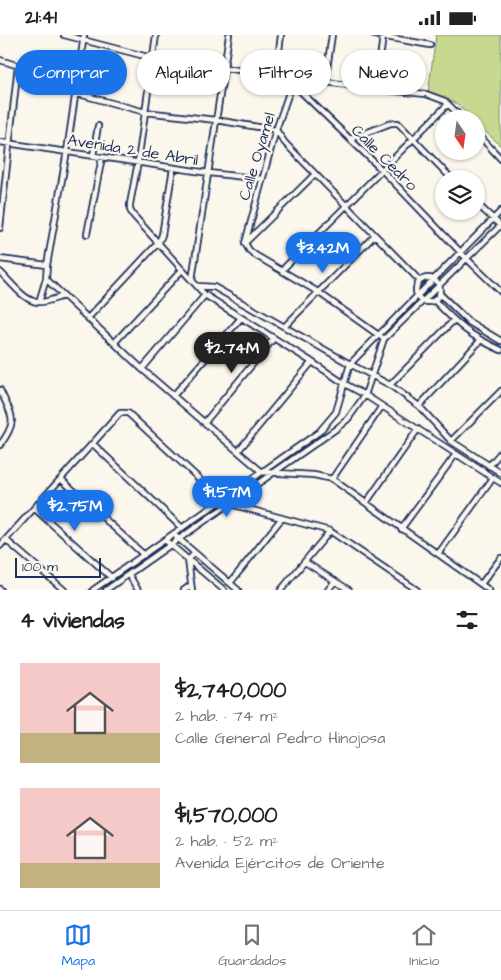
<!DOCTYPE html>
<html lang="es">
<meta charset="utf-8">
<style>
body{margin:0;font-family:"Architects Daughter",sans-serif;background:#f2f2f2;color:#222;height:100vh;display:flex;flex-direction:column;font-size:19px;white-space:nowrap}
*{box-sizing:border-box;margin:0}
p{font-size:16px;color:#767676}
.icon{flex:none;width:28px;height:28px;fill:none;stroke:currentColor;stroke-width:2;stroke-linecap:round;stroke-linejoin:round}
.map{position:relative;height:555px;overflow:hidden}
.side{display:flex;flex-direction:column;background:#fff;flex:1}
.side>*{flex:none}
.hud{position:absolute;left:15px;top:15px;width:471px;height:45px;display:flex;gap:10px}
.needle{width:32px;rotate:167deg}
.fabs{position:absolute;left:435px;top:75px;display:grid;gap:10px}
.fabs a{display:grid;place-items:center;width:50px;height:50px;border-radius:50%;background:#fff;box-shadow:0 1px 4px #0004;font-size:25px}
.scale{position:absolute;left:15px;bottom:12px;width:86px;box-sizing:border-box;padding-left:5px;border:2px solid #1b2f5e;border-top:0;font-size:14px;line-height:18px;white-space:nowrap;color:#1b2f5e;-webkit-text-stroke:4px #fbf7ec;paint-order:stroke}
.price{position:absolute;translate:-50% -42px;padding:0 11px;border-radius:18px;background:#1a73e8;color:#fff;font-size:16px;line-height:32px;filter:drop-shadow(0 1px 2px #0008)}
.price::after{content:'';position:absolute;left:50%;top:30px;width:15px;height:11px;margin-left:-8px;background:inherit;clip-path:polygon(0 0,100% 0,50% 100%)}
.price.selected{background:#222;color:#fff}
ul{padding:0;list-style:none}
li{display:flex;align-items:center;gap:15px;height:125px;padding:0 20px}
li span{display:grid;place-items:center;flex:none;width:140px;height:100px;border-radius:0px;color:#555}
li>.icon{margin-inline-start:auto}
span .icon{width:60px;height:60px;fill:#fffc;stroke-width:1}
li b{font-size:21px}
h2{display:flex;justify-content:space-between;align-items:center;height:60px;padding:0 20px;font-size:21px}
.pill{padding:0 18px;border-radius:22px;background:#fff;box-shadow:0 1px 4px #0004;font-size:18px;line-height:45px}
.pill.selected{background:#1a73e8;color:#fff}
.status{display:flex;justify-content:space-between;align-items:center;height:35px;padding:0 25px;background:#fff;direction:ltr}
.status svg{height:14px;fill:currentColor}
.tabs{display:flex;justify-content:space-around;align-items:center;height:70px;border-top:1px solid #e0e0e0;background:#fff;font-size:14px;color:#767676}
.tabs a{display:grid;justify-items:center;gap:2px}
.tabs .selected{color:#1a73e8}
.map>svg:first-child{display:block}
.green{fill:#c7d98e;stroke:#718476}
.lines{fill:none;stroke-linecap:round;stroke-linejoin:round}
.street-casing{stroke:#1b2f5e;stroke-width:8}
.street{stroke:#fbf7ec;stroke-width:4.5}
.labels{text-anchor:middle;stroke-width:4.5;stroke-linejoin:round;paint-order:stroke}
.street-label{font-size:16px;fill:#1b2f5e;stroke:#fbf7ec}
</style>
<div class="status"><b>21:41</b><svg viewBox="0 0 49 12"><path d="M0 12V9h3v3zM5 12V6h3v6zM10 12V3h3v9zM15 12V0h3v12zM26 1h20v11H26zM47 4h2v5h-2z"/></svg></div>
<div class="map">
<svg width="501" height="555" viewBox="0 0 501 555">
<rect width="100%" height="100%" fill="#fbf7ec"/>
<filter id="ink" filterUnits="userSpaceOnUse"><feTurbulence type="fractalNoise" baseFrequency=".02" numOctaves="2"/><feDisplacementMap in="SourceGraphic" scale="10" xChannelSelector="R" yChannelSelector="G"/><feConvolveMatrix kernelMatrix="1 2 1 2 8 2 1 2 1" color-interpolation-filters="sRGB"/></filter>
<g filter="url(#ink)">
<!-- green -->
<path class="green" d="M436,0H501V111L476,88V84H472L456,68L428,58Z"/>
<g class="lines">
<defs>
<path id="street" d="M64,0L152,23L376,54L426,59L445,66L463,84
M156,0L138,127L130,169V175L133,180L205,260L312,327L345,349L365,360L501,448
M375,0L430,10
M0,25L76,49
M276,40L281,0
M325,47L332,0
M293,49L382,135L466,223L501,257
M376,54L383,1
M75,58L145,77L216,85L276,95L285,108L420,246
M476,97L501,124
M350,104L391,88H398L452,144
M0,107L209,138L262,144
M93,121L98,91
M476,168L501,191
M0,193L18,30
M87,199L102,122
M246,207L315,139
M245,208L276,95L293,46
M245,208L249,215L255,220L318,257L384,304
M0,224L47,230
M282,235L448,69
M0,237C10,246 23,265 37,267C46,268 56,263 64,261
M416 255a12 12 0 1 1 24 0a12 12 0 1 1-24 0Z
M46,244L142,334L262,437L314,440L332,444L489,555
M192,245L229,0
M198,251L214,252L350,329L390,350L419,371L451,406L501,438
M440,259L469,287L501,306
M435,266C457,289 471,302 501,315
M39,267L46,244L47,230L67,116L84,0
M88,283L159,207L162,200L173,133
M285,291L375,200
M115,307L182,235
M142,334L205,260
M390,350L454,285
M0,355C12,381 19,385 0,410
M173,361L241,283
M419,371L480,306
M205,387L274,303
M451,406L501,356
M93,409L182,493
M238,416L312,327
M489,431L501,417
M61,444L144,520
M332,444L382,371
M366,468L418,394
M34,473L112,543
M401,494L456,419
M173,499L238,555
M6,505L64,555
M165,505L224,555
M0,511L120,378H128L222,465L230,469L330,496L417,555
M438,519L493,443
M305,527L349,555
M129,540L138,555
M230,548L282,483
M481,549L501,523
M0,554L1,555
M93,555L319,397L336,377L350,329L501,176
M106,555L336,394L348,384L365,360L384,304L501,190
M184,555L191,550
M192,555L188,525L195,518
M281,555L330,496
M328,555L335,546"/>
</defs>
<!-- street casing -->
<use href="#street" class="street-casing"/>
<!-- street -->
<use href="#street" class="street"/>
</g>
</g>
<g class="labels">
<!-- street labels -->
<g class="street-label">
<text transform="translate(133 114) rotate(9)" y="6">Avenida 2 de Abril</text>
<text transform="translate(256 121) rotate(-73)" y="6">Calle Oyamel</text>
<text transform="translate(385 122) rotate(45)" y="6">Calle Cedro</text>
</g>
</g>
</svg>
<div class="fabs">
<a><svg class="needle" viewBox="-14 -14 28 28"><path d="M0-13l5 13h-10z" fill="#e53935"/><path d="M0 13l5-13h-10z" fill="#767676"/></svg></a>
<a><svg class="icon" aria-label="layers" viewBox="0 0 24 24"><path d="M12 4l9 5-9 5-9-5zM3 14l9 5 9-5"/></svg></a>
</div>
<div class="scale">100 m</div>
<b class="price" style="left:323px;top:239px">$3.42M</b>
<b class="price selected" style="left:232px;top:339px">$2.74M</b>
<b class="price" style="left:227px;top:483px">$1.57M</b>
<b class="price" style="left:75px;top:497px">$2.75M</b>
<div class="hud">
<a class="pill selected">Comprar</a>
<a class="pill">Alquilar</a>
<a class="pill">Filtros</a>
<a class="pill">Nuevo</a>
</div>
</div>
<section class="side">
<h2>4 viviendas<svg class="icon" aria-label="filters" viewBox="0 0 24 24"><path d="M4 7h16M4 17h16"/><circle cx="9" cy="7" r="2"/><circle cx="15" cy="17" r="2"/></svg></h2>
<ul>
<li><span style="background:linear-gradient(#f6c9c9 70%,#c2b280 0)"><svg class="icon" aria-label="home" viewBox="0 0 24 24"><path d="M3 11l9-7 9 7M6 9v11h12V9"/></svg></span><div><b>$2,740,000</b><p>2 hab. · 74 m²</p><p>Calle General Pedro Hinojosa</p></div></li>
<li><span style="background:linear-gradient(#f6c9c9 75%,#c2b280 0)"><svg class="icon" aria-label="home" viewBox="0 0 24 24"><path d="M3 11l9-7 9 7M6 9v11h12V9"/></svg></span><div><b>$1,570,000</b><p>2 hab. · 52 m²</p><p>Avenida Ejércitos de Oriente</p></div></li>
</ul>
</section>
<nav class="tabs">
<a class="selected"><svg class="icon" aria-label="map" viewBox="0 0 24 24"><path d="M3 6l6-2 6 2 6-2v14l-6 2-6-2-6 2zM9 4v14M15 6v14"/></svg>Mapa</a>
<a><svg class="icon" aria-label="saved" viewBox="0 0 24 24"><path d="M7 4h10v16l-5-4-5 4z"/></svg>Guardados</a>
<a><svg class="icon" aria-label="home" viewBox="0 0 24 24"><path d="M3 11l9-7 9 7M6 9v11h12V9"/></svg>Inicio</a>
</nav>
